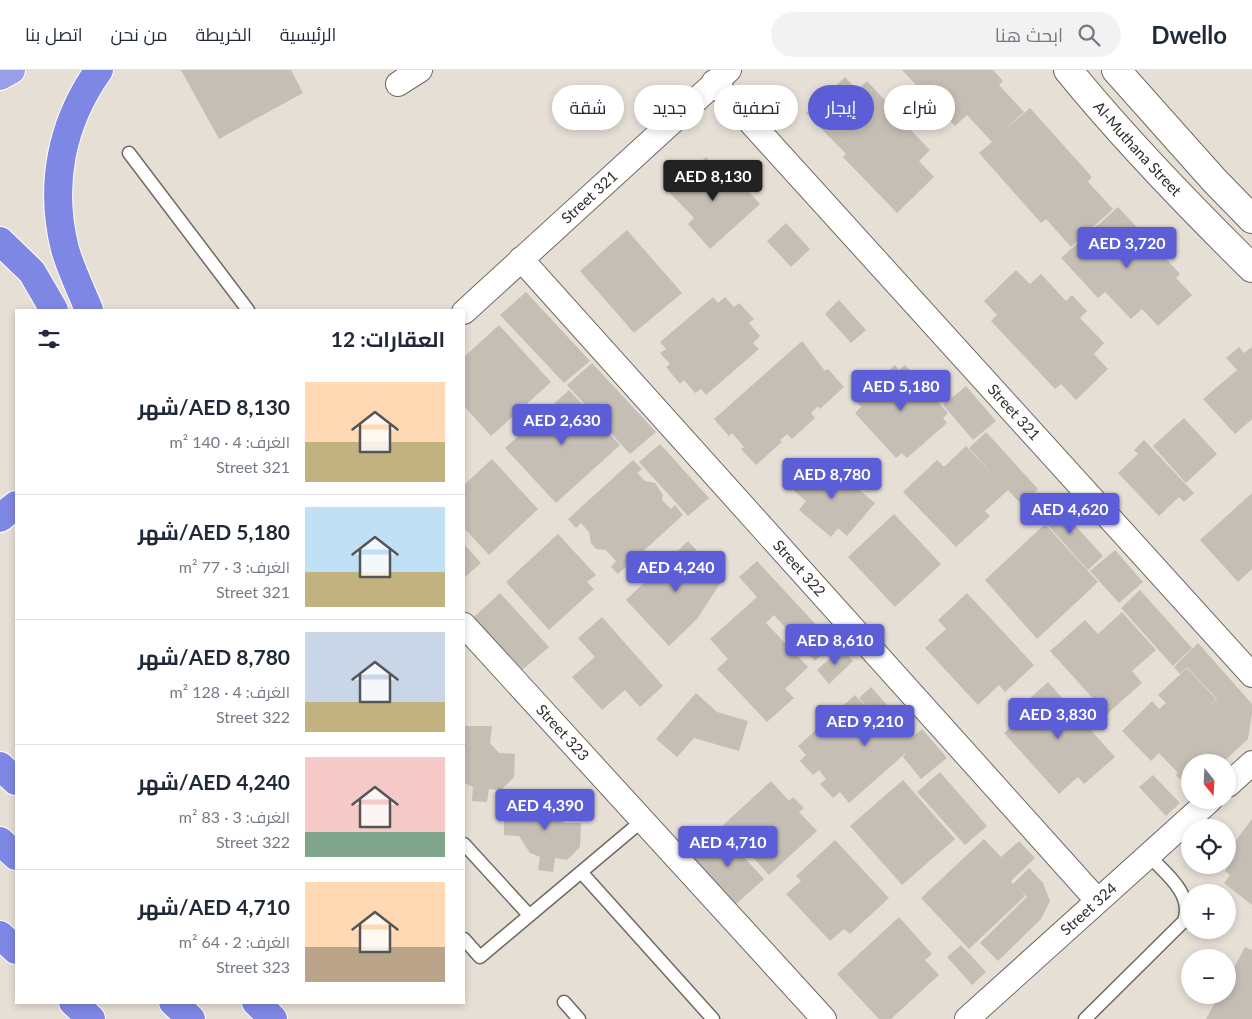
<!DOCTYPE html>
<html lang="ar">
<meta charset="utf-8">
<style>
body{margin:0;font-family:Lato,Cairo,sans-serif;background:#f2f2f3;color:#1f2937;direction:rtl;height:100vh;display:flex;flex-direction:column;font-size:19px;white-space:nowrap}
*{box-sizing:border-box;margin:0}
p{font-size:16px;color:#747a83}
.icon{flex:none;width:28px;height:28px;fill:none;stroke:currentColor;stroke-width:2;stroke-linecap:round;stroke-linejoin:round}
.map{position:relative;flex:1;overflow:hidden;direction:ltr}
.sheet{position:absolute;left:15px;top:239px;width:450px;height:695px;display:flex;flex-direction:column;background:#fff;border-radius:0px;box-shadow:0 2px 8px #0003;direction:rtl}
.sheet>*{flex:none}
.top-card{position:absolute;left:480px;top:15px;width:475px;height:45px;direction:rtl;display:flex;gap:10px}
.needle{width:32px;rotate:162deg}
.controls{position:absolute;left:1181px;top:684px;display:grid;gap:10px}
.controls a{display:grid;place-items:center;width:55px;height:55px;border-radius:50%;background:#fff;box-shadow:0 2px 8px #0003;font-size:25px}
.price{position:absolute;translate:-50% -42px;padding:0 11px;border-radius:5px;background:#5b5ed6;color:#fff;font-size:16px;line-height:32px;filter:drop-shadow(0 1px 2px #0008)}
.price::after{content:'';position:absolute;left:50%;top:30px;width:15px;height:11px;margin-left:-8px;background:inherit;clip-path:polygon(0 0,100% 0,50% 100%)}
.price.current{background:#222;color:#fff}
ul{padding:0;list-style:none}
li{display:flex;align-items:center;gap:15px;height:125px;padding:0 20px}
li+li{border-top:1px solid #e0e1e3}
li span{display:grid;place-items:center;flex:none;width:140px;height:100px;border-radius:0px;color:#555}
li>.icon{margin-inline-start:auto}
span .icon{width:60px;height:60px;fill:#fffc;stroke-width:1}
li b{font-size:21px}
h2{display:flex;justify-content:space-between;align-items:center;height:60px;padding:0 20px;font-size:21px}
.chip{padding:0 18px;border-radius:22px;background:#fff;box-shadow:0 2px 8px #0003;font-size:18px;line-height:45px}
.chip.current{background:#5b5ed6;color:#fff}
header{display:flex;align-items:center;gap:30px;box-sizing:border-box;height:70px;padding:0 25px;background:#fff;border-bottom:1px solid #e0e1e3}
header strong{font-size:24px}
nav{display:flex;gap:28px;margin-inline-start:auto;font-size:18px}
.search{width:350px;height:45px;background:#f2f2f3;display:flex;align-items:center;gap:12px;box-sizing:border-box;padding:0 18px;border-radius:28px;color:#747a83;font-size:19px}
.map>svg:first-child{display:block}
.building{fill:#c5beb5}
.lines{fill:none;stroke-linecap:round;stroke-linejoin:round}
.service-casing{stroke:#706a62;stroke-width:15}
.minor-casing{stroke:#706a62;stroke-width:26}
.tertiary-casing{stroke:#706a62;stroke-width:30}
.trunk-casing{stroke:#fff;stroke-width:30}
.motorway-casing{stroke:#fff;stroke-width:30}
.service{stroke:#fff;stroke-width:12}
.minor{stroke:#fff;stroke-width:24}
.tertiary{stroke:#fff;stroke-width:28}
.trunk{stroke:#989fe8;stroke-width:28}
.motorway{stroke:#7e87e3;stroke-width:28}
.labels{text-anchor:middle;stroke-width:4;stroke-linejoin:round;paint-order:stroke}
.street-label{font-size:15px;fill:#2f2c29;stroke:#f3ece3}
</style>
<header>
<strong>Dwello</strong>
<div class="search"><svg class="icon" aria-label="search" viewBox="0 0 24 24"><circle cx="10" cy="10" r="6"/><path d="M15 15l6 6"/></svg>ابحث هنا</div>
<nav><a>الرئيسية</a><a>الخريطة</a><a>من نحن</a><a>اتصل بنا</a></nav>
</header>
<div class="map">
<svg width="1252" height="949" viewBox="0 0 1252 949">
<rect width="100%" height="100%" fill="#e6dfd6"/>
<!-- building -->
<path class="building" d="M181,0H291L303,23L219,69Z
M902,0H993L1003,11L999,15L1024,42L999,65L1030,38L1092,107L1088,112L1113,139L1071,177L1046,149L1041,153L979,83L992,72L967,45L955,56Z
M845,7L857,20L867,11L893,39L898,34L911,48L905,54L930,80L919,91L934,107L897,143L843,87L846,84L806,43Z
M706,87L731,115L737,109L760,134L710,179L688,154L694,148L668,121Z
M1118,137L1180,204L1176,208L1192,225L1158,256L1142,239L1131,249L1105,222L1098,228L1061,188Z
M786,153L810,179L791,197L767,171Z
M627,160L682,223L634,263L580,201Z
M1016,200L1030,214L1041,204L1066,231L1072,225L1087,241L1080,248L1104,273L1094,284L1108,299L1076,330L1061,314L1055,319L991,251L997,245L984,231Z
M526,222L590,291L564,313L500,245Z
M713,227L718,233L725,227L734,237L739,233L754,249L749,253L760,266L753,273L759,279L706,325L701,319L695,323L684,310L680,314L666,297L670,294L660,283L666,279L660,272Z
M839,230L866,260L851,273L825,244Z
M499,255L551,312L491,366L464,336V287Z
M802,271L825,301L828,299L844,317L820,339L818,336L811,343L815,348L792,369L787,364L780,370L782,372L756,395L741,379L744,377L732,363L729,366L714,349Z
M1239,277L1244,283L1252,277V349L1235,364L1203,329L1237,300L1226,288Z
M592,293L656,362L630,384L567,315Z
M895,295L899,300L905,295L948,343L943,348L947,353L907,388L902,383L896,388L855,343L861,337L855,330Z
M966,316L996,351L973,370L943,335Z
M569,320L620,375L556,433L505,378Z
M1184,348L1217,384L1186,413L1153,376Z
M986,362L1038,419L1022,435L1008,420L985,441L990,446L956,477L903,422L937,390L944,397L966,376L998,410L969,378Z
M1144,370L1194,423L1184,432L1179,427L1159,446L1118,403L1138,384L1134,380Z
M660,374L709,428L688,446L639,392Z
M492,389L538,439L489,485L464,458V415Z
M821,389L875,433L847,466L838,458L831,467L799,440L806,431L794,421Z
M633,390L642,399L637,403L645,411L655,413L663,425L662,430L671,439L675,435L683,445L618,504L611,497L616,491L606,480L596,479L591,473L589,462L581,453L576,458L568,449Z
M1252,423V499L1238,512L1200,470Z
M1052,430L1103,486L1088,500L1037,443Z
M894,444L941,494L895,537L848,487Z
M1045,454L1098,512L1037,569L985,510Z
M558,464L596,505L587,512L594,519L549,560L506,512Z
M688,471L723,509L697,549L669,576L626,530Z
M464,474L481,493L464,508Z
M1115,480L1143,512L1119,533L1090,501Z
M757,491L834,574L815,591L774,545L766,553L808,597L785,619L794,628L767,652L717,599L728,589L710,569L757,527L739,507Z
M1140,520L1192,578L1173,596L1121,538Z
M500,523L549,577L521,601L473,548Z
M967,523L1034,595L1005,622L999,615L978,635L925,578L946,559L938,550Z
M1122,542L1156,580L1132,601L1142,613L1107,644L1050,581L1085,550L1098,564Z
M602,547L663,616L640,637L625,620L602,640L572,607L595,587L578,568Z
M1198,573L1252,634V643L1248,669L1223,692H1190V720L1176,705L1178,703L1159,683L1151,691L1122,661L1152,631L1159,639L1166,633L1158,625L1187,598L1216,629L1207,638L1217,629L1187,597L1180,604L1174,597Z
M841,578L853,591L829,614L817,600Z
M1048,612L1115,687L1084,714L1078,707L1059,724L1004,663L1023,646L1017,640Z
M871,617L914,665L909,670L922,659L947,688L921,709L903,687L907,682L849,733L840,722L833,728L820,714L826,709L819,700L813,705L800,691L806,685L798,676L855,625L889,662L859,628Z
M696,623L717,642L748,651L739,681L694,668L677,687L656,669Z
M465,656H492L490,673L499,683L515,684L514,707L501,720L489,719L487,732L472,731L473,717L464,713Z
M940,702L987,756L965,775L917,722Z
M1153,705L1180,733L1166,746L1139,717Z
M903,710L955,769L902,815L850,756Z
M771,711L789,731L793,727L804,738L799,742L817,761L769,805L723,755Z
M532,725H559L556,742L565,753H581L580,777L567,790L555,788L553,802L538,800L540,787L530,783L519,766L504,765V750H517V738Z
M1252,749V835L1224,813L1230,805L1225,801L1230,794L1228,792V781Z
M721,762L764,809L736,834L693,787Z
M984,769L1001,787L1019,771L1035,788L1011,811L1013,814L1029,798L1043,813L1050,831L1041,849L998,891L980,873L1027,827L1016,816L1025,826L969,879L921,828Z
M835,770L889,828L850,864L844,859L830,871L786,824L801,811L796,806Z
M899,847L932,884L925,890L939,905L891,949H879L837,904Z
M961,875L986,902L972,915L947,887Z
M1245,877L1252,880V949H1206L1219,925H1228V909Z"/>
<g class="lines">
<defs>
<path id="service" d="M129,83L248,240
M464,774L529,845
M581,802L713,949
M464,869L480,887L643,750
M564,932L579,949
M1085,949L1184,851C1194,824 1165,803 1148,785"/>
<g id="minor">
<path id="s1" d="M714,12L1252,605"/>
<path d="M398,14L420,0"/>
<path id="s2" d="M521,189L1097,830"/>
<path id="s3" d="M464,242L729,0"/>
<path id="s4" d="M464,555L824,949"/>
<path d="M1228,715L1252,693"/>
<path id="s5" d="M967,949L1210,730"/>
</g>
<g id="tertiary">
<path id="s6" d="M1068,0C1125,70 1188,135 1252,198"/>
<path d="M1116,0L1214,110L1252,149"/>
</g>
<path id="trunk" d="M0,6L11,0"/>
<path id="motorway" d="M0,171L32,202L54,240
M89,240C81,220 71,200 65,179C49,116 61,53 99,0
M0,448L16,435
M0,696L16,711
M0,771L16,786
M0,865L16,880
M73,932L91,949
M173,932L191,949
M256,932L273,949"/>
</defs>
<!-- service casing -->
<use href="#service" class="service-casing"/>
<!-- minor casing -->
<use href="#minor" class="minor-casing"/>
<!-- tertiary casing -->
<use href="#tertiary" class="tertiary-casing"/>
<!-- trunk casing -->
<use href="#trunk" class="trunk-casing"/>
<!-- motorway casing -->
<use href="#motorway" class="motorway-casing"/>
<!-- service -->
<use href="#service" class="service"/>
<!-- minor -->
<use href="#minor" class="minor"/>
<!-- tertiary -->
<use href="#tertiary" class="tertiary"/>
<!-- trunk -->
<use href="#trunk" class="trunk"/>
<!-- motorway -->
<use href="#motorway" class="motorway"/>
</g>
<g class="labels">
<!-- street labels -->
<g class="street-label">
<text dy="5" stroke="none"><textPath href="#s6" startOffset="105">Al-Muthana Street</textPath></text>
<text dy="5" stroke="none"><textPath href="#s3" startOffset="170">Street 321</textPath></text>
<text dy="5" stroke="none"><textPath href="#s1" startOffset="446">Street 321</textPath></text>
<text dy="5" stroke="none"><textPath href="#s2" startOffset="416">Street 322</textPath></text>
<text dy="5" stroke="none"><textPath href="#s4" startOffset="146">Street 323</textPath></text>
<text dy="5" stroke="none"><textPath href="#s5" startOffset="164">Street 324</textPath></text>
</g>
</g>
</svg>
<div class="controls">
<a><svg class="needle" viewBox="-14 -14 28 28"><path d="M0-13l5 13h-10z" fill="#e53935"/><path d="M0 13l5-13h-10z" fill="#747a83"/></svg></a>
<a><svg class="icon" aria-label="locate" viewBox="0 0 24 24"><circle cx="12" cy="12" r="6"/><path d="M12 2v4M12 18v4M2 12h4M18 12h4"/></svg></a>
<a>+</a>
<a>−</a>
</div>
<b class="price current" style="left:713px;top:132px">AED 8,130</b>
<b class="price" style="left:1127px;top:199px">AED 3,720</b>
<b class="price" style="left:901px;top:342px">AED 5,180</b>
<b class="price" style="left:562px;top:376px">AED 2,630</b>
<b class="price" style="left:832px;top:430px">AED 8,780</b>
<b class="price" style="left:1070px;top:465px">AED 4,620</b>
<b class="price" style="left:676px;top:523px">AED 4,240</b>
<b class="price" style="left:835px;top:596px">AED 8,610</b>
<b class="price" style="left:1058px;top:670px">AED 3,830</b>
<b class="price" style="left:865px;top:677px">AED 9,210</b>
<b class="price" style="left:545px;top:761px">AED 4,390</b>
<b class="price" style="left:728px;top:798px">AED 4,710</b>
<div class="top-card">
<a class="chip">شراء</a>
<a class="chip current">إيجار</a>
<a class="chip">تصفية</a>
<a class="chip">جديد</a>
<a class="chip">شقة</a>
</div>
<section class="sheet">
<h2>العقارات: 12<svg class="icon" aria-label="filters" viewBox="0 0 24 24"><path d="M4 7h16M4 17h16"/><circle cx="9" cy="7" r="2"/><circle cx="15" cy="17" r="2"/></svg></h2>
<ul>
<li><span style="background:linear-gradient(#ffd9b3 60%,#c2b280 0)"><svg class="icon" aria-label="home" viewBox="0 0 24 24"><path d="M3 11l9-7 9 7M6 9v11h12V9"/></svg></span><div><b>AED 8,130/شهر</b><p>الغرف: 4 · 140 m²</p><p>Street 321</p></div></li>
<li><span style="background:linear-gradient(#bfe0f5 65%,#c2b280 0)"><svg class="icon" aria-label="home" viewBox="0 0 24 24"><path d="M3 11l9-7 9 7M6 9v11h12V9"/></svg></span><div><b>AED 5,180/شهر</b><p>الغرف: 3 · 77 m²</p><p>Street 321</p></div></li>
<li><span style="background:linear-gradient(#c9d6e8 70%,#c2b280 0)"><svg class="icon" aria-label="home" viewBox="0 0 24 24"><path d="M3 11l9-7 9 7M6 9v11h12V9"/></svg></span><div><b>AED 8,780/شهر</b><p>الغرف: 4 · 128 m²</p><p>Street 322</p></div></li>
<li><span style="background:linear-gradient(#f6c9c9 75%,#7fa58c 0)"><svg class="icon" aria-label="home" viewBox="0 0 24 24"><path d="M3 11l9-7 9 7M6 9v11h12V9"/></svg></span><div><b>AED 4,240/شهر</b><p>الغرف: 3 · 83 m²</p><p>Street 322</p></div></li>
<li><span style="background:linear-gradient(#ffd9b3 65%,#b9a48a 0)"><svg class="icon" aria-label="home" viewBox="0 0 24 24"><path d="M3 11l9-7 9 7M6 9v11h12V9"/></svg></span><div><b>AED 4,710/شهر</b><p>الغرف: 2 · 64 m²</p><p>Street 323</p></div></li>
</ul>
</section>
</div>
